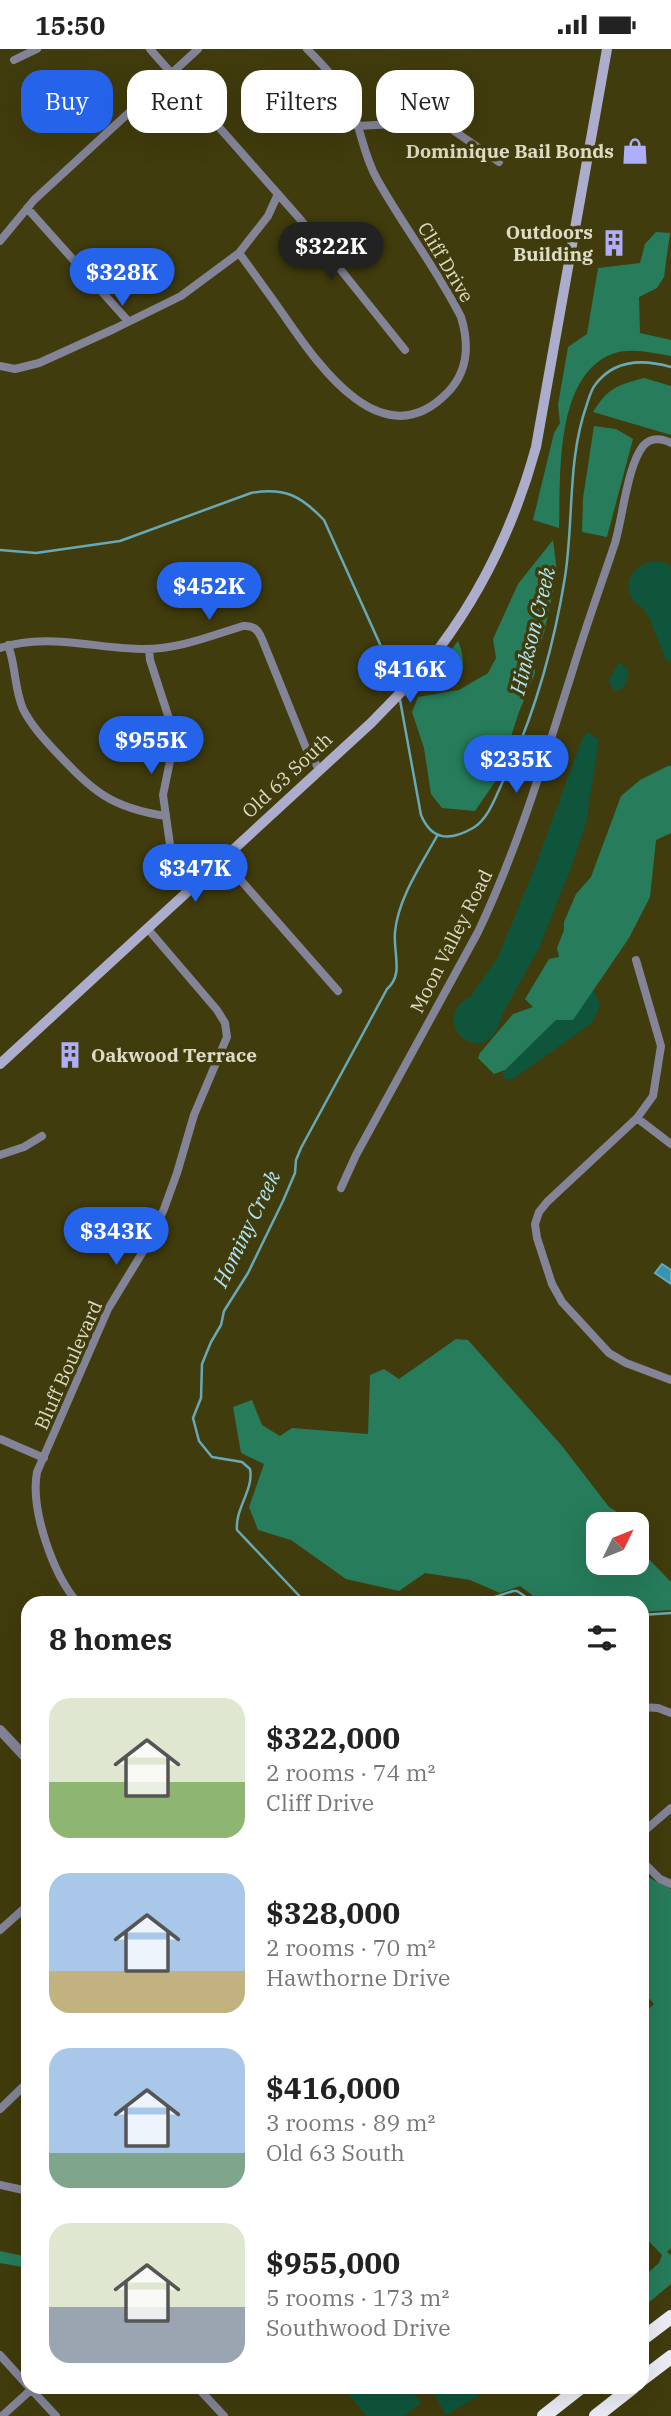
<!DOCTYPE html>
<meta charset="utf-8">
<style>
body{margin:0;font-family:"IBM Plex Serif",serif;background:#f2f2f2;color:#222;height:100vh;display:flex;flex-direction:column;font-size:26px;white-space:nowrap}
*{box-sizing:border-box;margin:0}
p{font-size:23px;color:#767676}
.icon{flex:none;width:38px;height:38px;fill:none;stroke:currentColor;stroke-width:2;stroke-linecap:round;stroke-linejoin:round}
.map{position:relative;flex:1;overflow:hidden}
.sheet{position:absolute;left:21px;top:1547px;width:628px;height:798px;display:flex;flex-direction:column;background:#fff;border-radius:21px;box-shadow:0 7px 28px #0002}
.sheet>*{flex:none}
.top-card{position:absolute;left:21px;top:21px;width:630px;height:63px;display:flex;gap:14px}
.needle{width:46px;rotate:47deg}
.fabs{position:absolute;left:586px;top:1463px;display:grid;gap:14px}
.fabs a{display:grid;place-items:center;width:63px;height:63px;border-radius:14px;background:#fff;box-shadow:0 7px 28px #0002;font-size:35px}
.price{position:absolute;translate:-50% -60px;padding:0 16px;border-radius:24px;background:#2563eb;color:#fff;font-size:23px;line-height:46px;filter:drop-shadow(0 2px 4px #0008)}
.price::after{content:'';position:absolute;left:50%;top:42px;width:21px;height:16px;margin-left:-10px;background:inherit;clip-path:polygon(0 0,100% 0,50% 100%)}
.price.active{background:#222;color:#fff}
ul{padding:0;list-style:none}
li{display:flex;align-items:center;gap:21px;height:175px;padding:0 28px}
li span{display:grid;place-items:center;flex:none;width:196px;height:140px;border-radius:21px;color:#555}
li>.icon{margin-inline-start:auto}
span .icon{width:84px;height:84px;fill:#fffc;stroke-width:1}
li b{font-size:30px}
h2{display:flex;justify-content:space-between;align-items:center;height:84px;padding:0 28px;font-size:30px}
.pill{padding:0 24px;border-radius:21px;background:#fff;box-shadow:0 7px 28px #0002;font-size:24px;line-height:63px}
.pill.active{background:#2563eb;color:#fff}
.status{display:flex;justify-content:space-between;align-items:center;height:49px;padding:0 35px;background:#fff;direction:ltr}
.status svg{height:19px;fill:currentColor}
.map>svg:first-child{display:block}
.green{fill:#0f553c}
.forest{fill:#267c5b}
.water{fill:#3693b1;stroke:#68a9b7;stroke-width:2}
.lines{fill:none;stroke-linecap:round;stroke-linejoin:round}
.stream{stroke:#68a9b7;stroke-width:2.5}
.minor{stroke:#838498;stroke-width:8}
.tertiary{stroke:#838498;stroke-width:10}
.secondary{stroke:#acadcc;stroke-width:10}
.motorway{stroke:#ededf7;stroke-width:14}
.labels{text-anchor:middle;stroke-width:7;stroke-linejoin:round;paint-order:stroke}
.poi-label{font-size:19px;font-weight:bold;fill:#dedcc4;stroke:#413c0d;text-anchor:end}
.street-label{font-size:19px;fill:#dedcc4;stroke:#413c0d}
.water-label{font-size:21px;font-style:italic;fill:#b1e6fa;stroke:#413c0d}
</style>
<div class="status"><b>15:50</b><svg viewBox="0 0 49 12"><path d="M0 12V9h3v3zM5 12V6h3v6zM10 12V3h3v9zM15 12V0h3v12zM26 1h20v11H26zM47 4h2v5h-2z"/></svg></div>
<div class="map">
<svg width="671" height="2367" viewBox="0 0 671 2367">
<rect width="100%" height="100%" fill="#413c0d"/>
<!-- green -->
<path class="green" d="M651,513H662L671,517V611L667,614C661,599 655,582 648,567C645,559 638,557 633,551C621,534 634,517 651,513Z
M618,615H622L629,622L625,637L617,642L614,641L608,632Z
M587,684H590L599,691L586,774L572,816L540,897L502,966C488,1027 423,974 471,947L498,908L534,821L582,690Z
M588,939L595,943L600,956L592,974L513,1030H504L503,1024L504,1019Z
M343,2338H409L421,2354L404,2367H366Z
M430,2338H485L486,2340L485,2343L446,2366Z"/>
<!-- forest -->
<path class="forest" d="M656,183L670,184L664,228L657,239L639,248L640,284L671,291V307C653,304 630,298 612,305C554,328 561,428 559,479L533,471L554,384L560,374L558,356L568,298L587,285L598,219L640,214L645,195Z
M644,329L671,337V386L593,363C608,339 617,336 644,329Z
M594,377L616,380L633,390L607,488L582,483L583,449Z
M553,491L557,524L544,584L534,613L535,624L519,663L497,730L475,762L442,759L431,745L424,699L412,663L418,648L459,641L488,624L496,609L493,590L518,535Z
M458,592C465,608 468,637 443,638C438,638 431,635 426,634Z
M668,717H671V784L656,791L650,848L629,889L573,971H556L505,1021L494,1025L478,1009L480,1004L513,965L533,958L525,950L549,910L559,908L557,899L564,881V873L576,845L591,828L621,747L640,731Z
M456,1290L468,1291L562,1397L609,1458L622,1466L624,1475H598V1514H637V1498L671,1533V1561L642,1563V1554H543L520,1537L500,1544L470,1531L425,1524L399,1542L346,1530L291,1491L258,1481L249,1458L264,1415L241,1404L233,1358L252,1351L262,1376L280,1387L292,1379L368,1385L370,1326L384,1320L399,1330Z
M642,1829H650L671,1840V2199L667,2203L671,2206V2235L647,2255L642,2254V2229L659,2214L662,2206L642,2185V1966L654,1955L642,1942Z
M0,2202L28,2208V2219L0,2214Z"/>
<!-- water -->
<path class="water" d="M662,1215L671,1221V1235L655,1224Z"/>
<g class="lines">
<!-- stream -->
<path class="stream" d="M0,501L36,504L120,492L251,444C285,438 301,447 324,471L388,613L397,642
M400,651L421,766C432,792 450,792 473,779C490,769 497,743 506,726C535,664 554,596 565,528C574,471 567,411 587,355C589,349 591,341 595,336C614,310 643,310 671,318
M306,1554L237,1481C235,1459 254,1441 250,1420L242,1413L212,1408L199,1392L193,1369L201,1349L202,1315L211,1293L221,1276L224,1262L248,1224L283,1152L295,1124L296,1111L301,1099L387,940C404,925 393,905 395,883C398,850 421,816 437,787
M329,1554H338
M365,1554L392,1550L428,1549L452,1554
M476,1554L513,1542H517L535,1554
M642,1566L671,1564"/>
<!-- minor -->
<path class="minor" d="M150,0L300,170L405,301
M14,11L37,0
M357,77L395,75L447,77L499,113
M278,145L268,167L239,204C254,224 268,244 283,265C317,314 382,412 448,343C469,321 469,294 461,268C437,220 403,177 377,130C365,109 362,87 354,65C345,39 326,19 307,0
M27,159L128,272
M0,192L34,151L198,0
M0,317L15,320L39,314L114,280L181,247L239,204
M8,596C16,617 14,639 23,660C31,676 44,690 56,703C93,742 111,759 166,767
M0,599C46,583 97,600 144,600C180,600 210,587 243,577C254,576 258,581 262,590L306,699L319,720
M149,600L150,611L175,688L163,746L173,817L190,838
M223,811L338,942
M636,911L661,997L653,1047L637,1069L671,1095
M637,1069L547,1153L539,1163L535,1175L537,1189L552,1235L562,1253L609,1304L626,1314L671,1331
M0,1106L24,1098L42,1087
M341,1139L356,1106L478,883C518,799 545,709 573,620C586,577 601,536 615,494C623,467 627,418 643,397C651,388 661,389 671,394
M0,1390L44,1409
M78,1554C53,1526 30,1460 37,1423L108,1260L147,1196L164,1160L177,1124L194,1066L227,988L225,974L217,961L147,879
M642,1658L658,1659L671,1664
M642,1784L671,1759
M642,1812L660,1830L671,1835
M0,1881L28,1856
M0,2060L28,2033
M0,2136L28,2142
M0,2306L28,2337
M29,2338L56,2367
M197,2338L224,2367
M2,2367L34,2338"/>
<!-- tertiary -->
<path class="tertiary" d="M0,1681L28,1711"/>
<!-- secondary -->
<path class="secondary" d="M0,1015L371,674C389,655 409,636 426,616C479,551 514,478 536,398L607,0"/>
<!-- motorway -->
<path class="motorway" d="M642,2290L671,2268
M642,2330L671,2308
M544,2367L581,2338
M596,2367L633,2338"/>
</g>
<!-- icons -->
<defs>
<symbol id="shop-bare" viewBox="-9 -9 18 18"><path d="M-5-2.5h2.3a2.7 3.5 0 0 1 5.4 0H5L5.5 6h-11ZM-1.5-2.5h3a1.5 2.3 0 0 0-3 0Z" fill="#aeaefa" stroke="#413c0d" stroke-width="2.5" paint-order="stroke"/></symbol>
<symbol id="building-bare" viewBox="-9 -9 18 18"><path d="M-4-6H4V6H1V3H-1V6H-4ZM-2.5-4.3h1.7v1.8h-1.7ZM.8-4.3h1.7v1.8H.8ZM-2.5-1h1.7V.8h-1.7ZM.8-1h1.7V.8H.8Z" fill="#aeaefa" stroke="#413c0d" stroke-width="2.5" paint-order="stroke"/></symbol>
</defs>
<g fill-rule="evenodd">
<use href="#shop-bare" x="616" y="83" width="38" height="38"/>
<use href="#building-bare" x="595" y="175" width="38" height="38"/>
<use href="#building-bare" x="51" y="987" width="38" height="38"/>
</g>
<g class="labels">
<!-- poi labels -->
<g class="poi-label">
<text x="614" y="109">Dominique Bail Bonds</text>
<text x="593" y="190">Outdoors<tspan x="593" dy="22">Building</tspan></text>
<text x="91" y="1013" text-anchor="start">Oakwood Terrace</text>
</g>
<!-- street labels -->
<g class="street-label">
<text transform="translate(446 213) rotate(59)" y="7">Cliff Drive</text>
<text transform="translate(287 726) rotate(-43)" y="7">Old 63 South</text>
<text transform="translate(451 892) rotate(-63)" y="7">Moon Valley Road</text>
<text transform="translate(68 1316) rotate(-66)" y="7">Bluff Boulevard</text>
</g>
<!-- water labels -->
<g class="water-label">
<text transform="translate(533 582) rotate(-76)" y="7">Hinkson Creek</text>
<text transform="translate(247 1180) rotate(-64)" y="7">Hominy Creek</text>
</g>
</g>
</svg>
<div class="fabs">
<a><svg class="needle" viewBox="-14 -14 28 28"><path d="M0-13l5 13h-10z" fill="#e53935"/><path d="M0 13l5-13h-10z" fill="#767676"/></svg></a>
</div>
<b class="price active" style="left:331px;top:233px">$322K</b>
<b class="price" style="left:122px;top:259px">$328K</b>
<b class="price" style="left:209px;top:573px">$452K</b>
<b class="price" style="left:410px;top:656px">$416K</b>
<b class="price" style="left:151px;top:727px">$955K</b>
<b class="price" style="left:516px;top:746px">$235K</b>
<b class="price" style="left:195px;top:855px">$347K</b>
<b class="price" style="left:116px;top:1218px">$343K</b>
<div class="top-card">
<a class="pill active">Buy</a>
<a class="pill">Rent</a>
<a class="pill">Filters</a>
<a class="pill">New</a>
</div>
<section class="sheet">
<h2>8 homes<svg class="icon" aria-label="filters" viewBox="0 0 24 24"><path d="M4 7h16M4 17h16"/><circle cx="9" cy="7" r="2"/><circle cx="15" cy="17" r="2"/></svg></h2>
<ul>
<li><span style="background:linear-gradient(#dfe7d0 60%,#8fb573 0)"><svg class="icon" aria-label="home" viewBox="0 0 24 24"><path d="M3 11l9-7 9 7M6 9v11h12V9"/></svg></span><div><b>$322,000</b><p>2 rooms · 74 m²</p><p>Cliff Drive</p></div></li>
<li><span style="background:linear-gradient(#a9c7e8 70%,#c2b280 0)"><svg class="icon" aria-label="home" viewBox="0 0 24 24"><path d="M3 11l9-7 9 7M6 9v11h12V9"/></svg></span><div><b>$328,000</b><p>2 rooms · 70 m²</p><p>Hawthorne Drive</p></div></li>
<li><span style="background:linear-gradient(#a9c7e8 75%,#7fa58c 0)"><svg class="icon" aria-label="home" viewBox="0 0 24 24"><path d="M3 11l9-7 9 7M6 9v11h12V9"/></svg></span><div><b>$416,000</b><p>3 rooms · 89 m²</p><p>Old 63 South</p></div></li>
<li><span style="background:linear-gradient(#dfe7d0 60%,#9aa5b1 0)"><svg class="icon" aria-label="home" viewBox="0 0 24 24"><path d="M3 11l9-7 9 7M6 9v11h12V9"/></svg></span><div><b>$955,000</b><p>5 rooms · 173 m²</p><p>Southwood Drive</p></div></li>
</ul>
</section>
</div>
